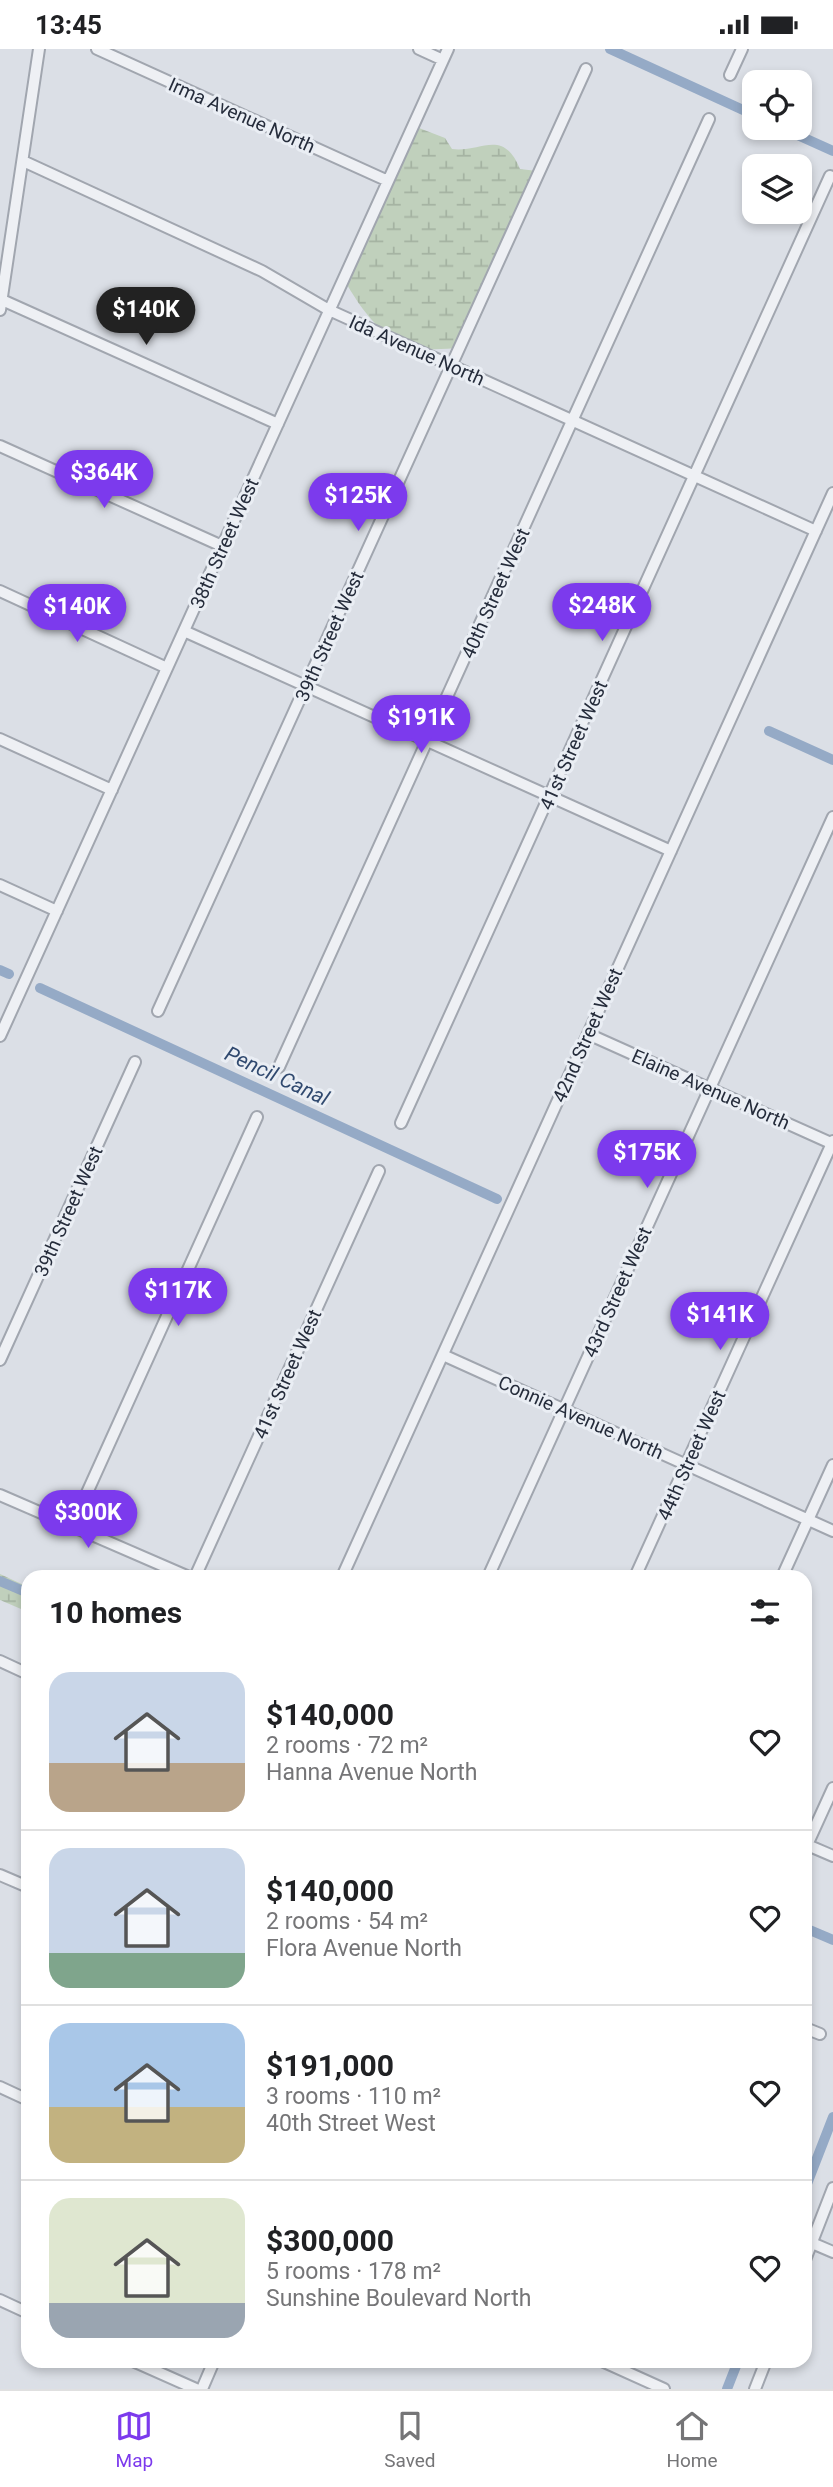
<!DOCTYPE html>
<meta charset="utf-8">
<style>
body{margin:0;font-family:Roboto,sans-serif;background:#f6f6f6;color:#202124;height:100vh;display:flex;flex-direction:column;font-size:26px;white-space:nowrap}
*{box-sizing:border-box;margin:0}
p{font-size:23px;color:#757577}
.icon{flex:none;width:38px;height:38px;fill:none;stroke:currentColor;stroke-width:2;stroke-linecap:round;stroke-linejoin:round}
.map{position:relative;flex:1;overflow:hidden}
.drawer{position:absolute;left:21px;top:1521px;width:791px;height:798px;display:flex;flex-direction:column;background:#fff;border-radius:21px;box-shadow:0 4px 10px #0003}
.drawer>*{flex:none}
.controls{position:absolute;left:742px;top:21px;display:grid;gap:14px}
.controls a{display:grid;place-items:center;width:70px;height:70px;border-radius:14px;background:#fff;box-shadow:0 4px 10px #0003;font-size:35px}
.price{position:absolute;translate:-50% -60px;padding:0 16px;border-radius:24px;background:#7c3aed;color:#fff;font-size:23px;line-height:46px;filter:drop-shadow(0 2px 4px #0008)}
.price::after{content:'';position:absolute;left:50%;top:42px;width:21px;height:16px;margin-left:-10px;background:inherit;clip-path:polygon(0 0,100% 0,50% 100%)}
.price.on{background:#222;color:#fff}
ul{padding:0;list-style:none}
li{display:flex;align-items:center;gap:21px;height:175px;padding:0 28px}
li+li{border-top:2px solid #e0e0e0}
li span{display:grid;place-items:center;flex:none;width:196px;height:140px;border-radius:21px;color:#555}
li>.icon{margin-inline-start:auto}
span .icon{width:84px;height:84px;fill:#fffc;stroke-width:1}
li b{font-size:30px}
h2{display:flex;justify-content:space-between;align-items:center;height:84px;padding:0 28px;font-size:30px}
.status{display:flex;justify-content:space-between;align-items:center;height:49px;padding:0 35px;background:#fff;direction:ltr}
.status svg{height:19px;fill:currentColor}
.dock{display:flex;justify-content:space-around;align-items:center;height:98px;border-top:2px solid #e0e0e0;background:#fff;font-size:19px;color:#757577}
.dock a{display:grid;justify-items:center;gap:4px}
.dock .on{color:#7c3aed}
.map>svg:first-child{display:block}
.wetland{fill:url(#wetland-marsh)}
.lines{fill:none;stroke-linecap:round;stroke-linejoin:round}
.canal{stroke:#95aac6;stroke-width:10}
.minor-casing{stroke:#a1a6af;stroke-width:14}
.minor{stroke:#eef0f4;stroke-width:10}
.labels{text-anchor:middle;stroke-width:6;stroke-linejoin:round;paint-order:stroke}
.street-label{font-size:19px;fill:#252c3b;stroke:#eaeef4}
.water-label{font-size:21px;font-style:italic;fill:#30496f;stroke:#eaeef4}
</style>
<div class="status"><b>13:45</b><svg viewBox="0 0 49 12"><path d="M0 12V9h3v3zM5 12V6h3v6zM10 12V3h3v9zM15 12V0h3v12zM26 1h20v11H26zM47 4h2v5h-2z"/></svg></div>
<div class="map">
<svg width="833" height="2340" viewBox="0 0 833 2340">
<defs>
<pattern id="wetland-marsh" width="20" height="14" patternUnits="userSpaceOnUse" patternTransform="scale(1.75)"><rect width="20" height="14" fill="#c0d0bc"/><path d="M1 5h8M5 5V1M11 12h8M15 12V8" fill="none" stroke="#a5b3a2"/></pattern>
</defs>
<rect width="100%" height="100%" fill="#dbdfe6"/>
<!-- wetland -->
<path class="wetland" d="M419,79L445,89L452,100C480,104 503,78 520,120L537,122L461,299C450,299 438,301 428,300C384,296 363,263 343,229Z
M0,1525L28,1538V1563L0,1551Z"/>
<g class="lines">
<!-- canal -->
<path class="canal" d="M610,0L754,66
M782,79L833,102
M769,682L833,711
M0,921L9,925
M40,939L497,1150
M0,1532L28,1544
M805,1879L833,1891
M805,2140L833,2068
M727,2340L738,2312"/>
<defs>
<path id="minor" d="M97,0L388,132
M419,0L443,11
M730,26L742,0
M23,112L262,222L329,261L816,482
M2,251L278,375
M0,261L39,0
M0,397L222,497
M0,542L167,619
M184,582L671,802
M0,690L112,741
M0,836L57,862
M158,962L586,20
M588,985L833,1095
M0,987L448,0
M279,1018L709,70
M401,1074L830,127
M443,1306L833,1482
M0,1311L135,1013
M0,1446L189,1528
M72,1477L257,1068
M195,1528L379,1122
M342,1528L833,444
M488,1528L833,768
M635,1528L833,1092
M782,1528L833,1416
M0,1612L28,1625
M805,1795L833,1807
M807,1796L833,1739
M0,1826L28,1838
M805,1979L820,1985
M0,2038L28,2051
M812,2194L833,2203
M805,2211L833,2139
M0,2251L28,2264
M133,2312L196,2340
M602,2312L664,2340
M202,2340L214,2312
M755,2340L766,2312"/>
</defs>
<!-- minor casing -->
<use href="#minor" class="minor-casing"/>
<!-- minor -->
<use href="#minor" class="minor"/>
</g>
<g class="labels">
<!-- street labels -->
<g class="street-label">
<text transform="translate(242 66) rotate(24)" y="7">Irma Avenue North</text>
<text transform="translate(417 301) rotate(24)" y="7">Ida Avenue North</text>
<text transform="translate(224 494) rotate(-66)" y="7">38th Street West</text>
<text transform="translate(495 544) rotate(-66)" y="7">40th Street West</text>
<text transform="translate(329 587) rotate(-66)" y="7">39th Street West</text>
<text transform="translate(573 696) rotate(-66)" y="7">41st Street West</text>
<text transform="translate(587 986) rotate(-66)" y="7">42nd Street West</text>
<text transform="translate(711 1040) rotate(24)" y="7">Elaine Avenue North</text>
<text transform="translate(68 1162) rotate(-66)" y="7">39th Street West</text>
<text transform="translate(617 1243) rotate(-66)" y="7">43rd Street West</text>
<text transform="translate(287 1325) rotate(-66)" y="7">41st Street West</text>
<text transform="translate(581 1368) rotate(24)" y="7">Connie Avenue North</text>
<text transform="translate(691 1406) rotate(-66)" y="7">44th Street West</text>
</g>
<!-- water labels -->
<g class="water-label">
<text transform="translate(277 1027) rotate(25)" y="7">Pencil Canal</text>
</g>
</g>
</svg>
<div class="controls">
<a><svg class="icon" aria-label="locate" viewBox="0 0 24 24"><circle cx="12" cy="12" r="6"/><path d="M12 2v4M12 18v4M2 12h4M18 12h4"/></svg></a>
<a><svg class="icon" aria-label="layers" viewBox="0 0 24 24"><path d="M12 4l9 5-9 5-9-5zM3 14l9 5 9-5"/></svg></a>
</div>
<b class="price on" style="left:146px;top:298px">$140K</b>
<b class="price" style="left:104px;top:461px">$364K</b>
<b class="price" style="left:358px;top:484px">$125K</b>
<b class="price" style="left:602px;top:594px">$248K</b>
<b class="price" style="left:77px;top:595px">$140K</b>
<b class="price" style="left:421px;top:706px">$191K</b>
<b class="price" style="left:647px;top:1141px">$175K</b>
<b class="price" style="left:178px;top:1279px">$117K</b>
<b class="price" style="left:720px;top:1303px">$141K</b>
<b class="price" style="left:88px;top:1501px">$300K</b>
<section class="drawer">
<h2>10 homes<svg class="icon" aria-label="filters" viewBox="0 0 24 24"><path d="M4 7h16M4 17h16"/><circle cx="9" cy="7" r="2"/><circle cx="15" cy="17" r="2"/></svg></h2>
<ul>
<li><span style="background:linear-gradient(#c9d6e8 65%,#b9a48a 0)"><svg class="icon" aria-label="home" viewBox="0 0 24 24"><path d="M3 11l9-7 9 7M6 9v11h12V9"/></svg></span><div><b>$140,000</b><p>2 rooms · 72 m²</p><p>Hanna Avenue North</p></div><svg class="icon" aria-label="heart" viewBox="0 0 24 24"><path d="M12 20l-8-8c-3-5 5-10 8-4 3-6 11-1 8 4z"/></svg></li>
<li><span style="background:linear-gradient(#c9d6e8 75%,#7fa58c 0)"><svg class="icon" aria-label="home" viewBox="0 0 24 24"><path d="M3 11l9-7 9 7M6 9v11h12V9"/></svg></span><div><b>$140,000</b><p>2 rooms · 54 m²</p><p>Flora Avenue North</p></div><svg class="icon" aria-label="heart" viewBox="0 0 24 24"><path d="M12 20l-8-8c-3-5 5-10 8-4 3-6 11-1 8 4z"/></svg></li>
<li><span style="background:linear-gradient(#a9c7e8 60%,#c2b280 0)"><svg class="icon" aria-label="home" viewBox="0 0 24 24"><path d="M3 11l9-7 9 7M6 9v11h12V9"/></svg></span><div><b>$191,000</b><p>3 rooms · 110 m²</p><p>40th Street West</p></div><svg class="icon" aria-label="heart" viewBox="0 0 24 24"><path d="M12 20l-8-8c-3-5 5-10 8-4 3-6 11-1 8 4z"/></svg></li>
<li><span style="background:linear-gradient(#dfe7d0 75%,#9aa5b1 0)"><svg class="icon" aria-label="home" viewBox="0 0 24 24"><path d="M3 11l9-7 9 7M6 9v11h12V9"/></svg></span><div><b>$300,000</b><p>5 rooms · 178 m²</p><p>Sunshine Boulevard North</p></div><svg class="icon" aria-label="heart" viewBox="0 0 24 24"><path d="M12 20l-8-8c-3-5 5-10 8-4 3-6 11-1 8 4z"/></svg></li>
</ul>
</section>
</div>
<nav class="dock">
<a class="on"><svg class="icon" aria-label="map" viewBox="0 0 24 24"><path d="M3 6l6-2 6 2 6-2v14l-6 2-6-2-6 2zM9 4v14M15 6v14"/></svg>Map</a>
<a><svg class="icon" aria-label="saved" viewBox="0 0 24 24"><path d="M7 4h10v16l-5-4-5 4z"/></svg>Saved</a>
<a><svg class="icon" aria-label="home" viewBox="0 0 24 24"><path d="M3 11l9-7 9 7M6 9v11h12V9"/></svg>Home</a>
</nav>
